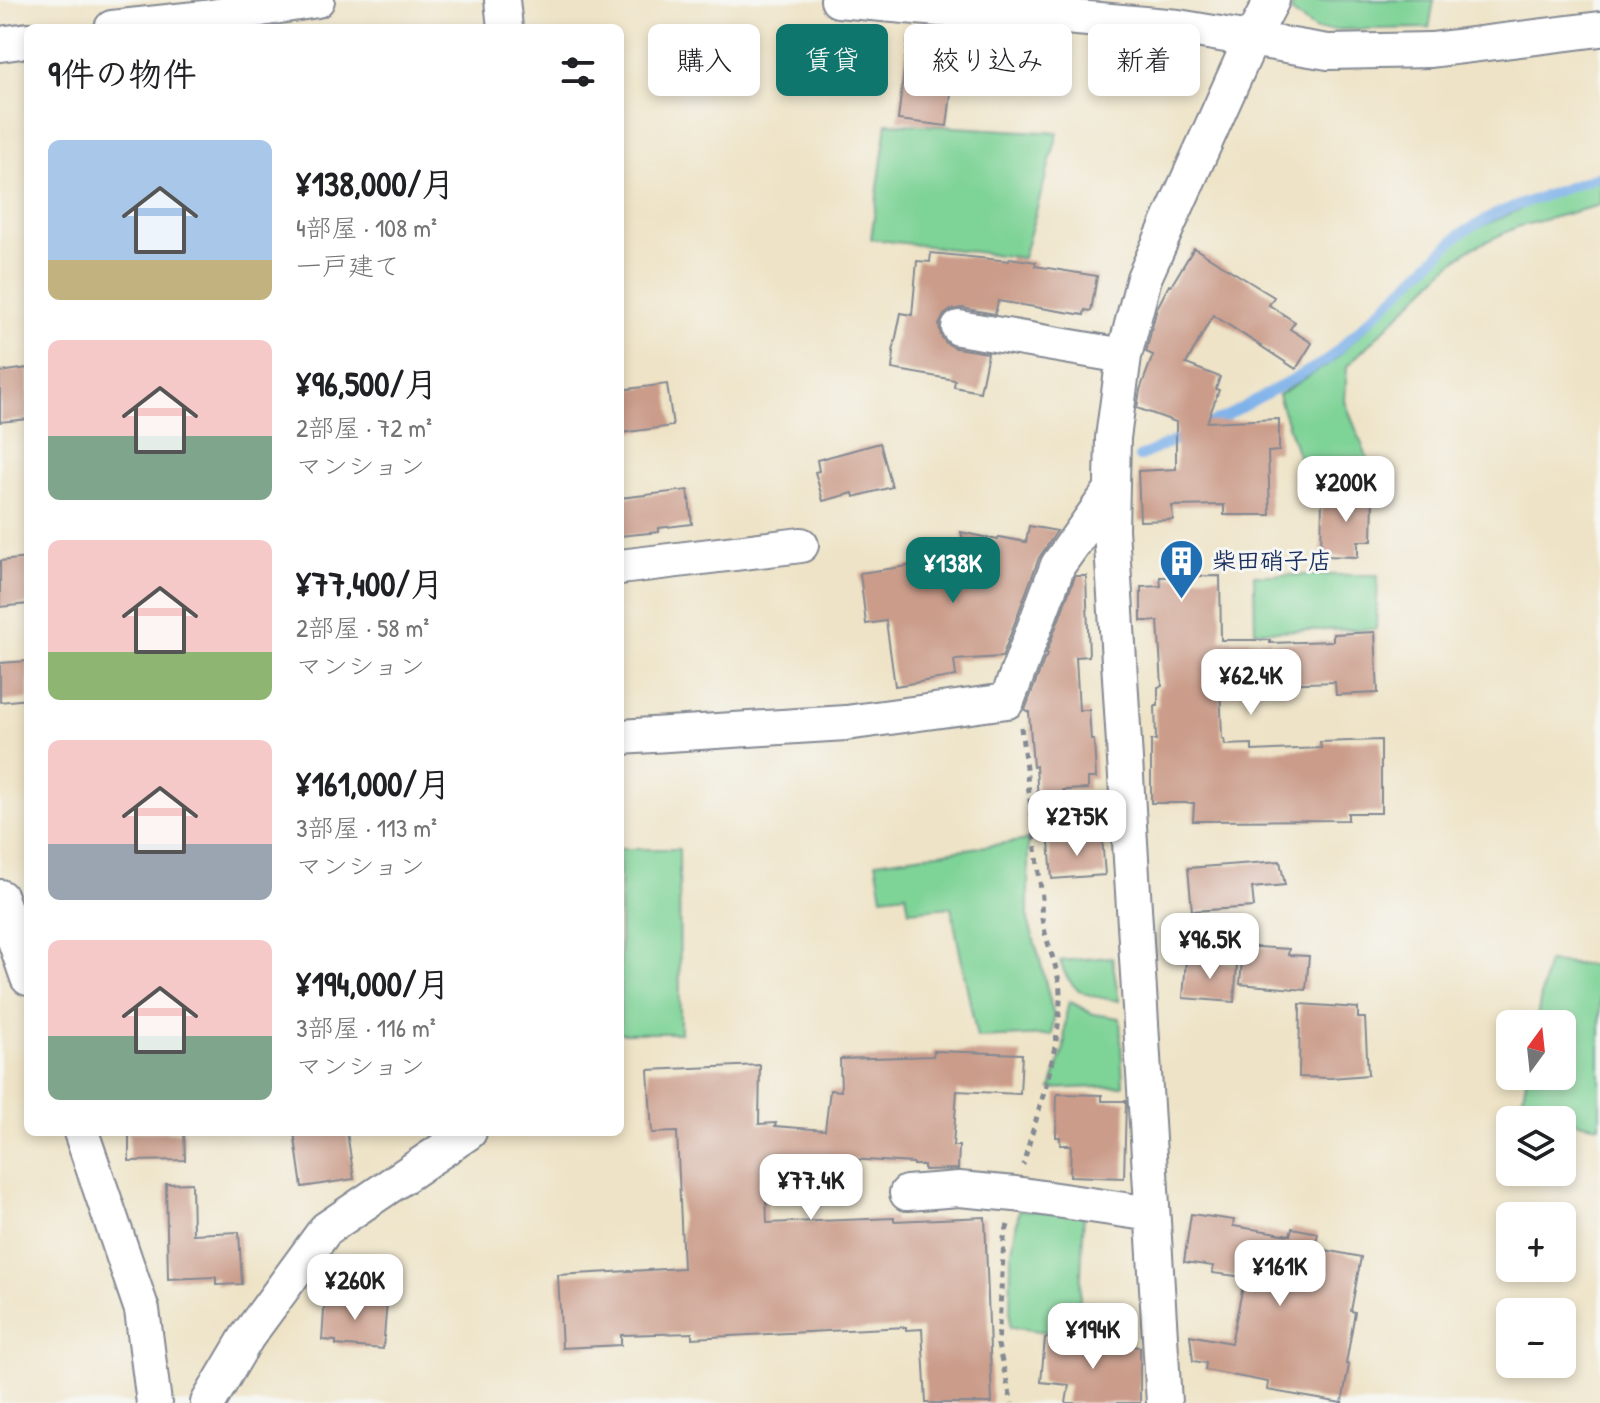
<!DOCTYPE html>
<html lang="ja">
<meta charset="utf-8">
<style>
body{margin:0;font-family:"Patrick Hand","Klee One",sans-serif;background:#f6f6f6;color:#202124;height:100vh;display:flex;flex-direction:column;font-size:30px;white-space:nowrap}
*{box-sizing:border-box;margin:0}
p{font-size:26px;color:#757577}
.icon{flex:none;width:44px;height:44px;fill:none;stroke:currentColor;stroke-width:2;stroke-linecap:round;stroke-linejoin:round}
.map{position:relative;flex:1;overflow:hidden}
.details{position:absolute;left:24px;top:24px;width:600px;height:1112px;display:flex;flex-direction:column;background:#fff;border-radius:12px;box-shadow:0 4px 12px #0003}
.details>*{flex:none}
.top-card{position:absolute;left:648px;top:24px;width:760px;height:72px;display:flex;gap:16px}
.needle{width:52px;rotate:15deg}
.buttons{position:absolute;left:1496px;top:1010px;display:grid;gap:16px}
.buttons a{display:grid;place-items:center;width:80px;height:80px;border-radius:12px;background:#fff;box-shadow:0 4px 12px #0003;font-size:40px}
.price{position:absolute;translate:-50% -68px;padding:0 18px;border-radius:16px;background:#fff;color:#222;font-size:26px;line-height:52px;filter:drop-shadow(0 2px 4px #0008)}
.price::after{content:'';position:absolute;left:50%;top:48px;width:24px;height:18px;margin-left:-12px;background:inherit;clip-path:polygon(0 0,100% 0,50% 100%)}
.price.on{background:#0f766e;color:#fff}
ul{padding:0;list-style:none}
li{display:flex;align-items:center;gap:24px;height:200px;padding:0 24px}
li span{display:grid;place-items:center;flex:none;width:224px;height:160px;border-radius:12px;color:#555}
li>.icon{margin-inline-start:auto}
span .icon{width:96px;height:96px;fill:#fffc;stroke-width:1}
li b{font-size:34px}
h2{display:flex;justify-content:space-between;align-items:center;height:96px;padding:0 24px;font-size:34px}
.tag{padding:0 28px;border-radius:12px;background:#fff;box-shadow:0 4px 12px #0003;font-size:28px;line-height:72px}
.tag.on{background:#0f766e;color:#fff}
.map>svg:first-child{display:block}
.green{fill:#7ed396;stroke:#4c817a;stroke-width:2}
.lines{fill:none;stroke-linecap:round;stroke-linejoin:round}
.stream{stroke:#7bb0e9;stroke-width:10}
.building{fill:#cb9c8a}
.minor-casing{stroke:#848992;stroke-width:38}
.path{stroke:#848992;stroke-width:5;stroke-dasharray:6 6;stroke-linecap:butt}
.minor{stroke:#fff;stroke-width:34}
.labels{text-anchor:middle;stroke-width:6;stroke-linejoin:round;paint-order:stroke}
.poi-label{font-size:24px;font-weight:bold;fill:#1b2f5e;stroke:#f6f6f2;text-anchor:start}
</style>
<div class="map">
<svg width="1600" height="1403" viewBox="0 0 1600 1403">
<rect width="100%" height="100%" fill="#f6f6f2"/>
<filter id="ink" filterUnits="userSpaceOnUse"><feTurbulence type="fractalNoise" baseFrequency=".0125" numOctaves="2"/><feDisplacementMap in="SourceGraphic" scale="16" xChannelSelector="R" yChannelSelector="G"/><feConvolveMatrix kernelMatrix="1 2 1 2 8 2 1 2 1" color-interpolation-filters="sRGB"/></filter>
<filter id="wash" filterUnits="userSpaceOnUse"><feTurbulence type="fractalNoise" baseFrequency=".006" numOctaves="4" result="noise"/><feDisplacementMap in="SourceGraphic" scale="32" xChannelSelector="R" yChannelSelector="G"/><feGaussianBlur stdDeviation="1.8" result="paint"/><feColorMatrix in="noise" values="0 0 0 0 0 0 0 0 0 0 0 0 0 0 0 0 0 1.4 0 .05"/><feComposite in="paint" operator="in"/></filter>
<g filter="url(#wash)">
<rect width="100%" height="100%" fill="#eee3c6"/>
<!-- green -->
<path class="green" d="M1296,0H1434L1429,28L1316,30L1290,11Z
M887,123L1058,133L1023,258L871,239Z
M1600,180V205L1517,227L1470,249L1448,266L1347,366L1345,401L1368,460L1332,482L1324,469L1305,477L1278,395L1332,362L1462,235L1545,198Z
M1254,575H1378L1376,629L1255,631Z
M1028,840V920L1040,960L1054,1017L1052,1035L977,1038L951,907L909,911L906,894L882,897L876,862Z
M620,849H679L680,1033H620Z
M1112,957L1119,1001C1087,995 1072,996 1060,961Z
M1547,962L1600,966V1126L1566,1120L1561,1106L1522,1100L1527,1076H1562V1024H1536Z
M1069,1001L1093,1014L1120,1018L1123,1086L1051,1089L1064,1048L1066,1015Z
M1019,1210L1084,1213L1078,1336L1010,1327L1011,1256Z"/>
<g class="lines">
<!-- stream -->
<path class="stream" d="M1203,427L1230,414L1327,360L1460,234L1499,212L1600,176
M1139,457L1188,434"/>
</g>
<g id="blocks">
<!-- building -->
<path class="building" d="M908,36L944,41L940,72H944L943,85H952L947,126L898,120Z
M1194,248L1274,297L1269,305L1295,322L1290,329L1312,343L1296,369L1213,315L1186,364L1220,377L1216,389L1219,390L1207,422L1279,419V451L1268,452L1270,515H1224V505L1172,506L1173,520L1140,521L1138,471L1176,469V422L1137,408L1140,390L1153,355L1146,352L1157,308L1169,285L1171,286Z
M931,253L1009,261L1010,258L1036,262L1035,266L1097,276L1091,311L1085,310L1084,315L998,301L995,314L962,308L951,310L944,315L939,325L941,336L946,343L956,348L988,353L980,392L954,387L955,380L892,369L894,352H893L901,313L912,315L917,261L930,262Z
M28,368V419L0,422V372Z
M667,384L673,426L620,433V390Z
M880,443L892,487L854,497L853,493L823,501L815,472L819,471L817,460Z
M688,490L692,524L659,528V532L620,536V498Z
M1322,494L1373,495L1372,541H1358V557L1321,556Z
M1029,526L1057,531L1039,558L1002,657L954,660L956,676L895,686L886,621L866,624L860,573L969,557L961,532L998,540L999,537L1026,542Z
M28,558V604L0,607V561Z
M1075,576H1086L1089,656L1076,657L1079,710H1089L1091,740H1094L1096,778H1088V789L1063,790L1066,837H1040L1036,766L1033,767L1029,712L1025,710L1044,660L1048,654H1046Z
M1220,576L1221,640H1270V643L1333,641V634L1375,632L1378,693L1336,695L1335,682L1277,684V680H1220L1222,739H1224L1225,745L1252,744V751L1321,748L1320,742L1381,740V813H1348V820L1193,821L1194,803H1151V740H1156L1155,706H1158V687L1162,686L1158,621H1141V587L1161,586L1160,577Z
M28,661V699L0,702V663Z
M1102,837L1105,875L1052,879L1049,841Z
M1280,861L1285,885L1252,888L1254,907L1192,911L1188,868Z
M1243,946L1289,949L1288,955L1309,956L1306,990L1240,984Z
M1186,960L1237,965L1234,1002L1183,998Z
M1300,1004L1358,1008V1018H1365L1368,1075L1331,1078L1299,1077Z
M934,1051L1022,1054L1020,1094L957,1091L953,1146H959L958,1169L924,1170V1165H913V1163L850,1159L849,1170L765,1165L767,1223L894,1218V1221L985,1217L992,1403H926L922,1329L906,1330V1327L692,1338V1333L621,1335V1345L562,1348L558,1275L683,1268L677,1132L652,1133L648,1070L760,1065L759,1124L776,1123L775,1126L825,1130L830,1090L841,1091L840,1059L933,1056Z
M1057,1094L1102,1095V1101H1126L1124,1178L1070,1176L1071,1145H1060V1137H1056Z
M129,1132H184L185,1160L129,1161Z
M294,1132H347L354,1179L302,1187Z
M192,1183L193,1234L239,1232L242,1284L216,1285V1277L168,1279L166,1184Z
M1191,1214L1234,1220L1233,1226L1290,1235L1292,1228L1318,1233L1315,1248L1361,1257L1351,1311L1355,1312L1346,1364L1349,1365L1342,1403L1267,1390L1268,1382L1205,1370L1206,1363L1193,1361L1190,1335L1231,1343L1245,1277L1212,1273L1213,1266L1184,1262Z
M325,1296L387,1301L383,1349L336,1345V1341L322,1340Z
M1045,1338L1140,1347V1403H1066L1069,1385L1041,1382Z"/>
</g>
</g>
<g filter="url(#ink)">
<use href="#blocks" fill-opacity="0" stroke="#848992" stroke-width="2"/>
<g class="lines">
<defs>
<path id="minor" d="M502,0L505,28
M838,0L961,11L1032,14L1178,27L1328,52L1431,50L1600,29
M112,28L205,18L317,0
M0,44L28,40
M959,328L1124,356
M620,567L801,545
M620,737L846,723L1007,701L1058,565L1110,492
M0,897L28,978
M81,1132L142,1310L154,1403
M907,1193L959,1189L1015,1194L1152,1214
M208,1403L247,1337L326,1229L469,1132
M1164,1403L1111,529L1113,438L1124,356L1144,278L1251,40L1272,0"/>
</defs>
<!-- minor casing -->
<use href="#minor" class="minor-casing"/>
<!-- path -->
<path class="path" d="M1021,727L1042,898C1037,931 1060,962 1060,995C1060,1053 1038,1109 1023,1165
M1008,1225L1004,1238L998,1345L1012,1403"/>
<!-- minor -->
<use href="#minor" class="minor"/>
</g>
</g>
<!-- icons -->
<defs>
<symbol id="building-pin" viewBox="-11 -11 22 30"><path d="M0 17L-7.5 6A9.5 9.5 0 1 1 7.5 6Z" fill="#1f6fb2" stroke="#f6f6f2"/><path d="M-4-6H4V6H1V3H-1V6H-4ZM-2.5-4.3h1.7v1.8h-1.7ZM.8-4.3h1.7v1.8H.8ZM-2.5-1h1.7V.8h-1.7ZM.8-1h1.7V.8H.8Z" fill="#fff"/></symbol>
</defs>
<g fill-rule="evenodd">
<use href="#building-pin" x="1156" y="536" width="51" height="69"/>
</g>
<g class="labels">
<!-- poi labels -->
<g class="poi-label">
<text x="1212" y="569">柴田硝子店</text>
</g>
</g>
</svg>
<div class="buttons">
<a><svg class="needle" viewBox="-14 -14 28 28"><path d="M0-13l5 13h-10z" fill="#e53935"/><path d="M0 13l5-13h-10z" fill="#757577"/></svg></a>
<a><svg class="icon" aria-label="layers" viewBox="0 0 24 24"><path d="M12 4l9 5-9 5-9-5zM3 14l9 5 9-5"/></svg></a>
<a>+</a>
<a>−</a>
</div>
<b class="price" style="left:1346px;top:524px">¥200K</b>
<b class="price on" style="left:953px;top:605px">¥138K</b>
<b class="price" style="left:1251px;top:717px">¥62.4K</b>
<b class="price" style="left:1077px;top:858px">¥275K</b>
<b class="price" style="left:1210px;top:981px">¥96.5K</b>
<b class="price" style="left:811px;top:1222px">¥77.4K</b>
<b class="price" style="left:1280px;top:1308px">¥161K</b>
<b class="price" style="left:355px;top:1322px">¥260K</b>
<b class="price" style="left:1093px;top:1371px">¥194K</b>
<div class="top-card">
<a class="tag">購入</a>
<a class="tag on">賃貸</a>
<a class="tag">絞り込み</a>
<a class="tag">新着</a>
</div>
<section class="details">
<h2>9件の物件<svg class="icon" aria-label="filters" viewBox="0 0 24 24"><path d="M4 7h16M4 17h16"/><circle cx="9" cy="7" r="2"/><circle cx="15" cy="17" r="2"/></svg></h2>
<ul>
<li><span style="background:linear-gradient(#a9c7e8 75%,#c2b280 0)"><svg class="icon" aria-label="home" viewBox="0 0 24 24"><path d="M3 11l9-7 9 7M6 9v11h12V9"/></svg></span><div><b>¥138,000/月</b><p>4部屋 · 108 m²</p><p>一戸建て</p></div></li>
<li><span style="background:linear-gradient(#f6c9c9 60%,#7fa58c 0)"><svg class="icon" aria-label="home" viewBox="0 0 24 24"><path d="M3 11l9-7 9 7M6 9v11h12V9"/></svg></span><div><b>¥96,500/月</b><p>2部屋 · 72 m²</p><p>マンション</p></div></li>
<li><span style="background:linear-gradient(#f6c9c9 70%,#8fb573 0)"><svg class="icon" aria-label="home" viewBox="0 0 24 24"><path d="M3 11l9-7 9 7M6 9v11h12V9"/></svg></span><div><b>¥77,400/月</b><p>2部屋 · 58 m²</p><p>マンション</p></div></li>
<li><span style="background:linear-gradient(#f6c9c9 65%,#9aa5b1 0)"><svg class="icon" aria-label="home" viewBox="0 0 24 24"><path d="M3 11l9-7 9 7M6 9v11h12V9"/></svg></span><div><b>¥161,000/月</b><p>3部屋 · 113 m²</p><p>マンション</p></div></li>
<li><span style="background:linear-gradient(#f6c9c9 60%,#7fa58c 0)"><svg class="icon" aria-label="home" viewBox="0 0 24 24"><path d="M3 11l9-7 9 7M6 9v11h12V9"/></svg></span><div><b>¥194,000/月</b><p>3部屋 · 116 m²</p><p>マンション</p></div></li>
</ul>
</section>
</div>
